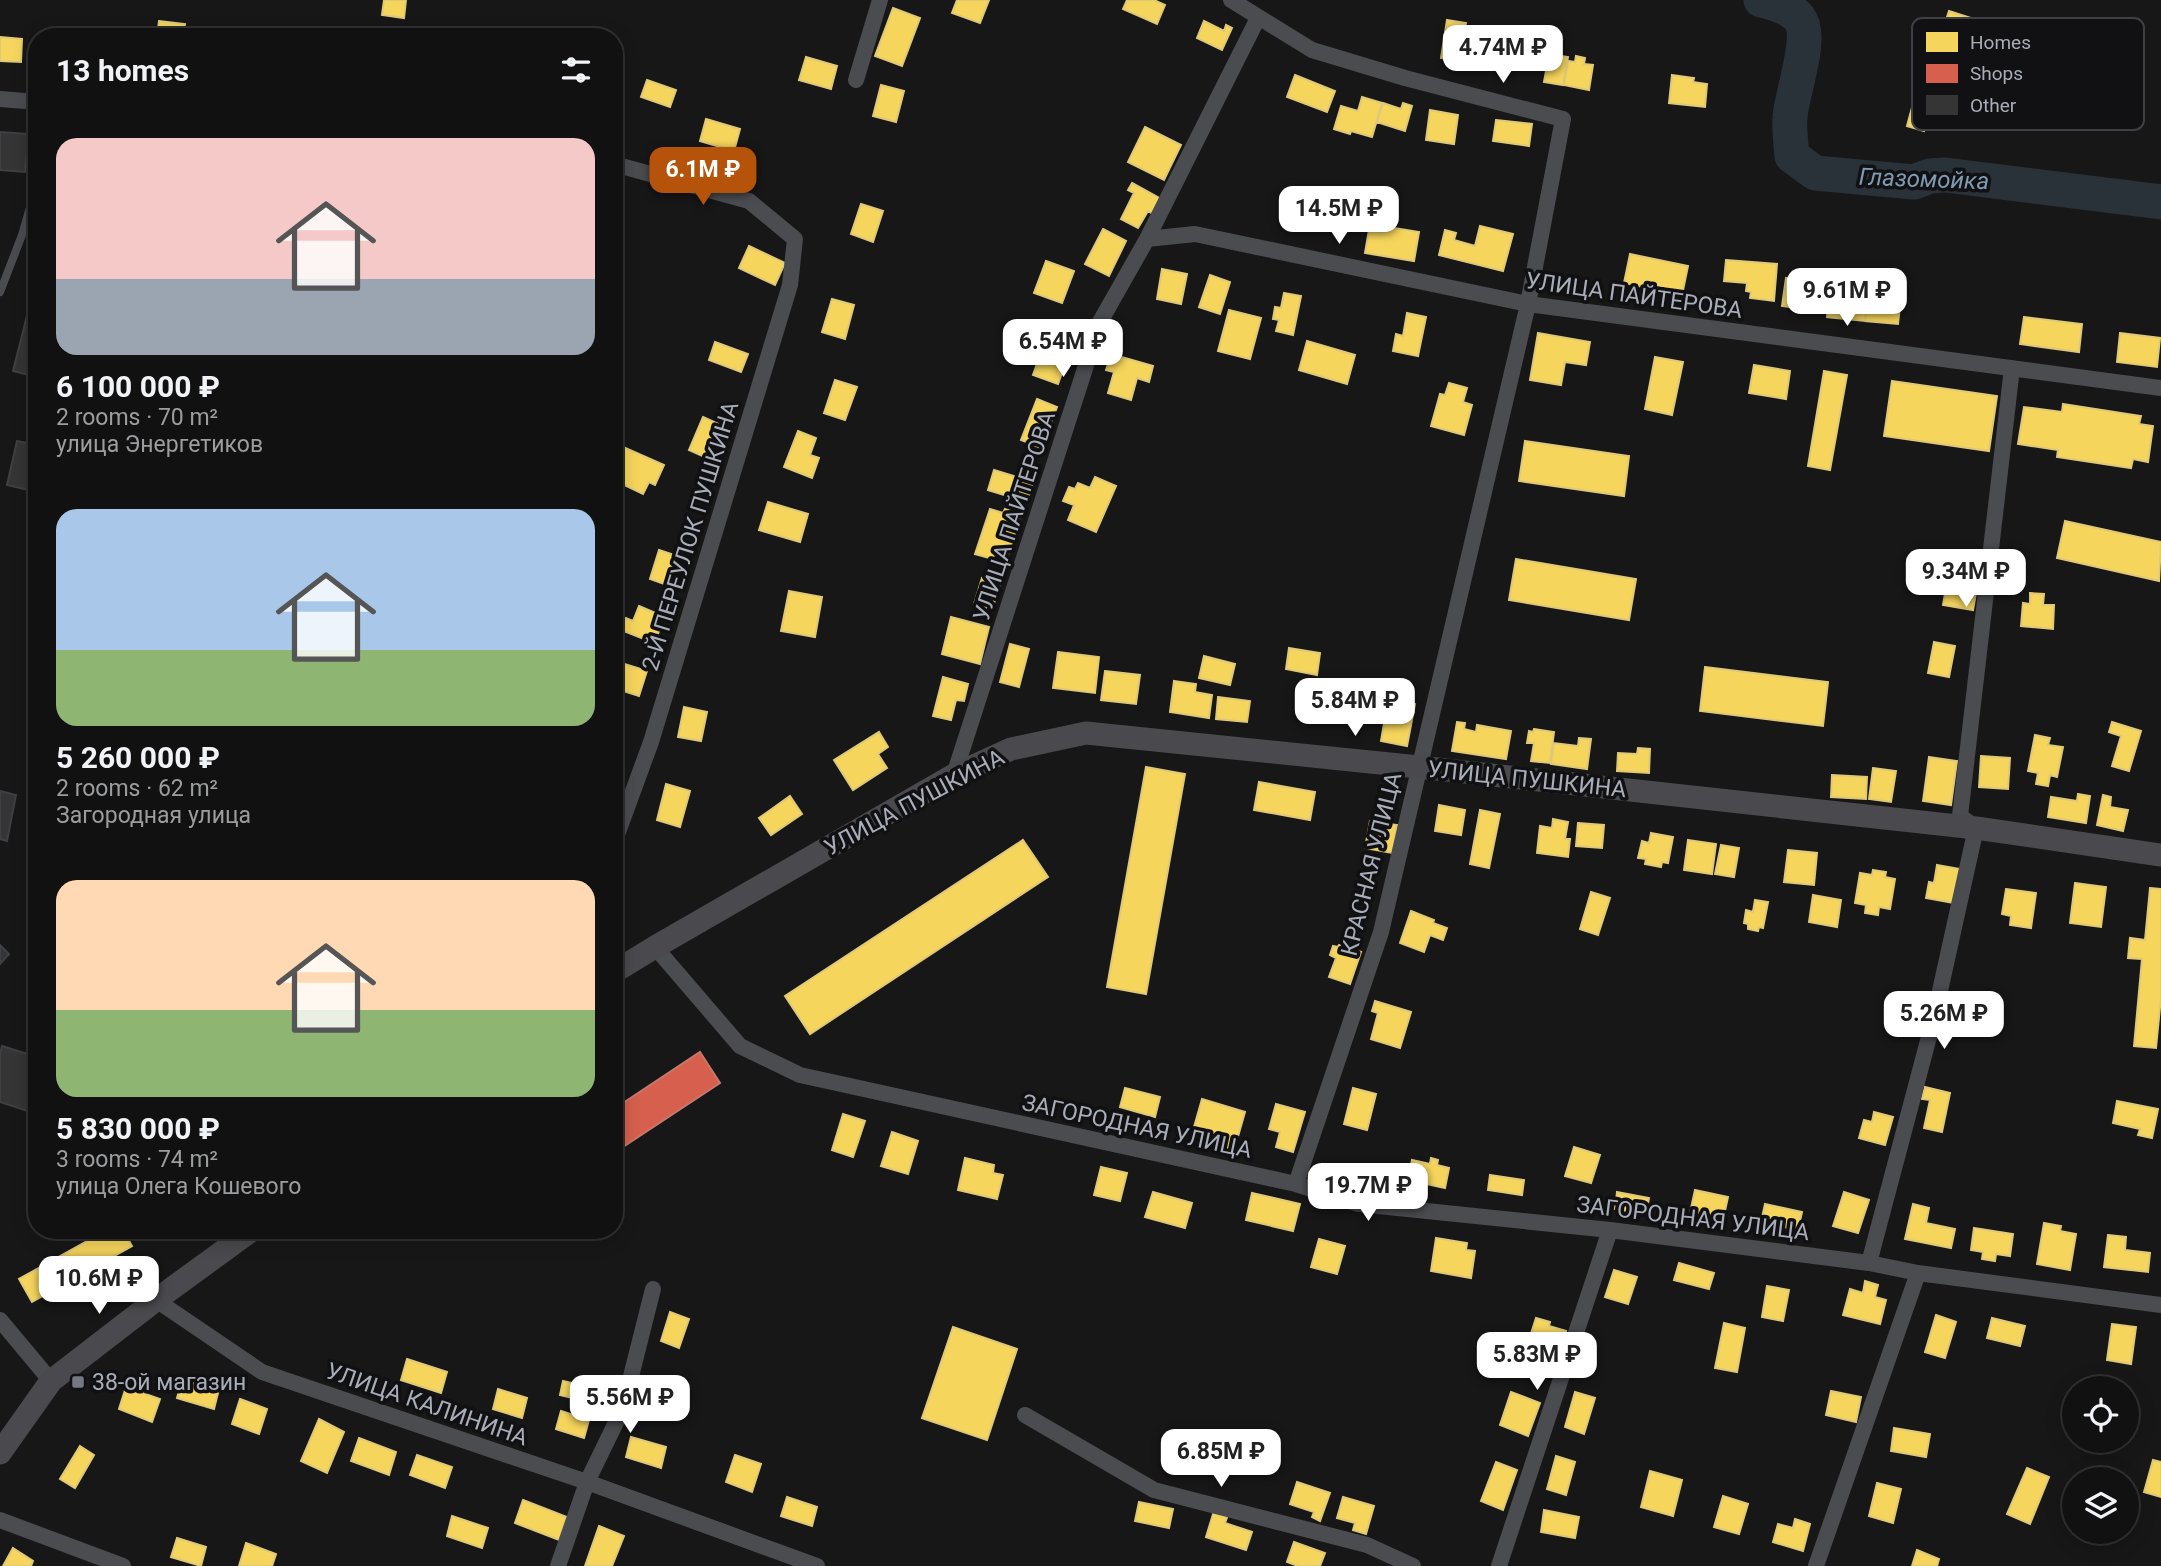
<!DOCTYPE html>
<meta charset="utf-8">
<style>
body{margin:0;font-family:Roboto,sans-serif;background:#1a1a1a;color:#f1f3f6;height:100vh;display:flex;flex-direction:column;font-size:26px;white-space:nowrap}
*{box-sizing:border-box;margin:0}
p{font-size:23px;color:#9c9d9f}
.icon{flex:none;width:38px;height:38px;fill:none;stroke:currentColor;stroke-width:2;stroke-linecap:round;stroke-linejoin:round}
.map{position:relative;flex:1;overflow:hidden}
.panel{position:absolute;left:28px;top:28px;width:595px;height:1211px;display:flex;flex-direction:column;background:#111;border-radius:28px;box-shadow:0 4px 18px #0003,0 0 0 2px #303131}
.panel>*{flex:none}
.controls{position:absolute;left:2062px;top:1376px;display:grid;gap:14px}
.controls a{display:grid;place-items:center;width:77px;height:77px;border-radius:50%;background:#111;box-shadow:0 4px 18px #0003,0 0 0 2px #303131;font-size:35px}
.price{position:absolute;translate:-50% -60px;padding:0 16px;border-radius:14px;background:#fff;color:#222;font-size:23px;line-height:46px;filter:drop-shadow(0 2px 4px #0008)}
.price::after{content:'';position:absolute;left:50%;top:42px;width:21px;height:16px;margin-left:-10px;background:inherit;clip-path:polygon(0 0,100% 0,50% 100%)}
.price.active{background:#b45309;color:#fff}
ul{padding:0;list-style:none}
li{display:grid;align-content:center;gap:14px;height:371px;padding:0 28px}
li span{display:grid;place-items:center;height:217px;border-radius:21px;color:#555}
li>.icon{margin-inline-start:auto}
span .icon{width:126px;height:126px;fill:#fffc;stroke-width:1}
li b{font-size:30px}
h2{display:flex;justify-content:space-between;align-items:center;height:84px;padding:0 28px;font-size:30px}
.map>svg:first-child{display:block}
.homes{fill:#f6d55c;stroke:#dfc978;stroke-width:2}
.shops{fill:#d6604d;stroke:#c8776d;stroke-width:2}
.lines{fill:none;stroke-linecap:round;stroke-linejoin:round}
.river{stroke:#2a3239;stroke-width:35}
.building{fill:#353536;stroke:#3f4043;stroke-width:2}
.service{stroke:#4b4c50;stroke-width:8}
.minor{stroke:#4b4c50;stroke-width:16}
.secondary{stroke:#4a4a4e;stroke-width:23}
.poi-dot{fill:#757880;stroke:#111113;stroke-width:2.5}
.labels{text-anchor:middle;stroke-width:7;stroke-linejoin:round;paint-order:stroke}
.street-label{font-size:23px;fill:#a8adb8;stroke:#111113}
.poi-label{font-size:23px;fill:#a8adb8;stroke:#111113;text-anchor:start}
.water-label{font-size:24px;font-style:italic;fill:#7f9bb3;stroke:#111113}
.key{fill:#111113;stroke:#3e4045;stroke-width:2}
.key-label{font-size:19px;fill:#a8adb8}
</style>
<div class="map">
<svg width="2161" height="1566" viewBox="0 0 2161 1566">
<rect width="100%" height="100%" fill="#171717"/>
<!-- homes -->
<path class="homes" d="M384,0H406L404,18L382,15Z
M957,0H989L980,23L952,13Z
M1127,0H1154L1165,5L1157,24L1123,9Z
M893,8L920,18L902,66L875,56Z
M1949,11L1983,22L1978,40L1943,29Z
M1447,20L1466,23L1464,33L1469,34L1468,42L1482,44L1479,64L1441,58Z
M159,21L185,24L183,37H157Z
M1204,21L1224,31L1226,25L1232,28L1222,50L1197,38Z
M0,37L22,39L21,62L0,61Z
M1549,54L1568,57L1563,85L1544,82Z
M1576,56L1585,58L1584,64L1593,65L1589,90L1564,85L1568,61L1575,62Z
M806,57L837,66L831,89L799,80Z
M1295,75L1335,91L1327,112L1287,97Z
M1672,75L1694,78L1693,82L1707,84L1705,107L1669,103Z
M647,80L676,90L670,107L641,97Z
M881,85L904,91L896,122L873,116Z
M1362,97L1382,103L1372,137L1351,131L1350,134L1334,129L1341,106L1358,111Z
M1914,100L1931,105L1924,131L1907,126Z
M1383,103L1401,109L1403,103L1412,106L1405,131L1377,122Z
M1430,110L1458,115L1454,144L1426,140Z
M706,119L740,129L734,151L700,141Z
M1496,120L1532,124L1529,146L1493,141Z
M1145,127L1181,145L1164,180L1128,162Z
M1132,183L1161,199L1153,214L1148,211L1138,228L1121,219L1134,193L1128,190Z
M861,204L883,211L873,242L851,234Z
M1370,224L1419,232L1414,261L1365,253Z
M1480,226L1513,234L1503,271L1439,255L1445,230L1456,233L1454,240L1475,246Z
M1103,229L1126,241L1109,276L1085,264Z
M749,246L785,263L775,285L739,268Z
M1630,254L1688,266L1682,295L1624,283Z
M1726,260L1777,264L1774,301L1750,298L1751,292L1746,291L1747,283L1724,281Z
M1046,261L1074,271L1062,303L1034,293Z
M1162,269L1187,274L1181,304L1157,299Z
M1831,274L1859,277L1858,284L1869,285L1865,321L1827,317Z
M1210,275L1230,282L1220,314L1199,307Z
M1786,278L1807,281L1803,309L1782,306Z
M1870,278L1883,280L1882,287L1902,289L1898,324L1865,321Z
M1284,293L1301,296L1293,335L1276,331L1279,320L1273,319L1275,307L1281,308Z
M832,299L854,305L845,339L822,332Z
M1229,310L1261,318L1250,359L1218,351Z
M1407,313L1426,317L1418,356L1393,351L1396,334L1403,336Z
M2024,317L2082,324L2079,352L2020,344Z
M1538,333L1590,342L1586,365L1565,362L1561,385L1530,380Z
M2120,333L2160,338L2157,367L2117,362Z
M1307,341L1355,355L1347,384L1299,370Z
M715,342L748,354L741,372L709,360Z
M1111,354L1153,366L1149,382L1137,378L1131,400L1108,393L1114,372L1106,370Z
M1655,357L1683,362L1672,415L1645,409Z
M1039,358L1064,367L1058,384L1033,375Z
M1754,365L1790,371L1786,399L1749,393Z
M1824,371L1847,375L1830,470L1808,466Z
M835,380L857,387L845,420L824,413Z
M1892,381L1997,396L1989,451L1884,436Z
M1449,383L1467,388L1463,402L1472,405L1464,435L1431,426L1440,394L1445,395Z
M1037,399L1057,407L1041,448L1021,440Z
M2063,404L2141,416L2139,424L2153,426L2148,462L2133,459L2131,468L2057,457L2058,450L2018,444L2024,407L2062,412Z
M703,417L723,426L709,459L689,450Z
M798,431L816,438L810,455L819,458L812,478L784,467Z
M1525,441L1629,456L1624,496L1519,481Z
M623,447L664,465L655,485L649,482L643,494L614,480V467Z
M994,470L1033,482L1027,502L988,490Z
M1095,477L1116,486L1096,532L1068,520L1074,505L1063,501L1069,487L1075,489L1078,483L1090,488Z
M768,502L808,514L800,542L759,530Z
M990,509L1003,513L1005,509L1021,514L1007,558L994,554L993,559L975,554Z
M2065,521L2161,542L2159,581L2057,558Z
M659,550L677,556L667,585L650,579Z
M1516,559L1636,579L1629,620L1509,600Z
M1951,559L1981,564L1973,610L1943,605Z
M982,578L1000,584L992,610L974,604Z
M789,591L822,597L815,637L781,631Z
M2030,593L2044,594L2043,605H2054L2053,629L2021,626L2023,603L2030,604Z
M639,606L658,614L653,626L660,629L654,643L621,630L626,618L633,621Z
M951,617L989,627L980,664L942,654Z
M1934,642L1955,646L1949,677L1928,673Z
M1010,644L1029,649L1019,687L1000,682Z
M1289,648L1320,653L1317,675L1286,669Z
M1058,652L1099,657L1095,693L1053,688Z
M1204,656L1235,664L1230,685L1199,678Z
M618,662L647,671L639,696L614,688V672Z
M1705,667L1828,682L1823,726L1700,711Z
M1105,671L1140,675L1136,704L1101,700Z
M943,677L968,684L964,701L956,700L951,720L933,716Z
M1174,681L1196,684L1195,692L1212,695L1209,718L1170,712Z
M1218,697L1250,701L1247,722L1216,719Z
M1397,701L1415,704L1407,746L1381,741L1387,706L1396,708Z
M684,707L707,712L701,741L678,737Z
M1457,722L1465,723L1464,729L1476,732L1477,725L1511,731L1506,759L1452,751Z
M2112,722L2141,731L2129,771L2112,766L2121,736L2109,732Z
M1534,729L1554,732L1550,763L1531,761L1534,743H1527L1529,731L1533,732Z
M879,732L888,747L878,754L887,768L853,790L834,760Z
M2035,735L2050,738L2048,745L2063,747L2057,777L2050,775L2048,786L2036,784L2038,773L2028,771Z
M1579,738L1591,739L1587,769L1551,764L1554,743L1578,746Z
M1638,748L1650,749L1649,773L1617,771L1618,753L1637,754Z
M1981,756L2010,758L2008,789L1979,787Z
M1929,757L1957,761L1951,805L1923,801Z
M1146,767L1185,774L1146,994L1107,987Z
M1873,768L1896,771L1891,802L1869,799Z
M1832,775L1867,777L1866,799L1831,797Z
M1259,782L1315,792L1310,820L1254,810Z
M666,784L690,791L680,827L657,820Z
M2078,794L2090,796L2086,823L2048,817L2051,797L2077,801Z
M2103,795L2111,797L2110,807L2128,810L2123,831L2097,825Z
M790,796L802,814L771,835L759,818Z
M1439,805L1465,810L1461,835L1435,831Z
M1480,810L1500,814L1489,868L1470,864Z
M1553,819L1568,822L1565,839H1570L1568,857L1537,853L1540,826L1552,828Z
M1370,821L1397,825L1393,853L1365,848Z
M1578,823L1604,825L1602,848L1576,846Z
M1651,833L1673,837L1668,863L1662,862L1661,867L1645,864L1646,859L1638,858L1642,841L1649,843Z
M1023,840L1048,877L810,1034L785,996Z
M1688,840L1716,844L1712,874L1684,870Z
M1721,845L1739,848L1734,877L1715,874Z
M1788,850L1817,853L1814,885L1784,882Z
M1937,865L1960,869L1954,903L1926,898L1929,882L1934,883Z
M1873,870L1886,872L1885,877L1895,879L1890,909L1879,907L1878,915L1865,913L1866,905L1855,903L1860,873L1872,875Z
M2075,883L2106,887L2101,927L2070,923Z
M2150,888L2161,889V997L2156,1048L2134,1046L2142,959L2128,958L2130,938L2145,940Z
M2006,889L2036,893L2031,928L2010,925L2011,916L2002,914Z
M1591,892L1610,898L1598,935L1580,929Z
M1813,895L1841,900L1837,927L1809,922Z
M1755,900L1768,902L1763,928L1759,927L1758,931L1748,929V924L1744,923L1746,910L1753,912Z
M1411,911L1434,920L1433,923L1447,928L1443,940L1430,935L1424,952L1400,943Z
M1339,945L1361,952L1350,984L1329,977L1336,958L1330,955L1333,946L1338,947Z
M1375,1001L1411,1012L1400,1048L1371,1039L1378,1013L1372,1011Z
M1925,1087L1950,1093L1942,1132L1924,1128L1930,1100L1922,1099Z
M1125,1088L1160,1097L1155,1117L1120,1107Z
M1353,1088L1376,1094L1367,1130L1344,1124Z
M1202,1099L1245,1112L1233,1154L1207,1147L1211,1133L1194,1127Z
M2117,1101L2158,1109L2152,1138L2138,1135L2140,1129L2113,1123Z
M1276,1104L1305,1112L1293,1152L1276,1147L1280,1132L1269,1129Z
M1874,1112L1893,1117L1885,1145L1859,1138L1864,1120L1872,1122Z
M843,1114L865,1121L853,1157L832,1150Z
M892,1132L918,1141L908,1174L881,1166Z
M1574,1147L1600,1155L1591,1183L1565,1176Z
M965,1158L994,1165L993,1173L1003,1175L997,1199L958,1190Z
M1431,1158L1438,1160L1437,1165L1449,1168L1445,1188L1408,1180L1412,1160L1430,1164Z
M1101,1167L1127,1173L1120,1201L1094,1195Z
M1490,1175L1524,1180L1522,1195L1488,1190Z
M1695,1190L1728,1197L1723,1220L1690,1213Z
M1153,1192L1192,1203L1185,1228L1145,1217Z
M1617,1192L1649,1198L1646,1214L1615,1209Z
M1844,1192L1869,1200L1858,1233L1833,1226Z
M1252,1193L1300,1204L1293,1231L1246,1220Z
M1765,1204L1802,1212L1798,1230L1761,1222Z
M1913,1204L1929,1208L1926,1223L1955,1229L1951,1248L1905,1239Z
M2044,1223L2061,1226L2060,1231L2076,1234L2070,1270L2037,1264Z
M1974,1228L2013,1234L2010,1256L1996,1254L1995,1261L1982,1259L1983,1252L1971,1250Z
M107,1230H123L132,1246L32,1302L19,1279Z
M2108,1235L2126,1237L2125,1250L2150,1253L2148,1272L2104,1267Z
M1436,1238L1467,1243L1466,1250L1475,1251L1471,1278L1431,1271Z
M1319,1239L1345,1246L1337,1274L1311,1267Z
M1679,1263L1714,1273L1709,1289L1674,1280Z
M1614,1270L1637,1277L1628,1304L1605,1297Z
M1865,1281L1878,1285L1875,1297L1886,1300L1880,1324L1843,1315L1850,1289L1863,1293Z
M1767,1286L1789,1290L1783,1321L1762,1317Z
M670,1312L689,1319L679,1348L661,1341Z
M1936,1315L1956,1322L1945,1358L1925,1352Z
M1536,1318L1550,1322L1549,1326L1566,1331L1558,1356L1527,1346Z
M1992,1318L2025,1326L2020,1346L1987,1338Z
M1724,1323L1745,1328L1737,1372L1715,1368Z
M2112,1324L2136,1327L2131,1364L2107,1360Z
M953,1327L1017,1349L987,1440L922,1418Z
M407,1359L447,1372L441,1393L401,1380Z
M183,1377L219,1389L214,1409L177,1398Z
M563,1381L585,1386L581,1400L560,1395Z
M126,1387L160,1399L152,1422L119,1409Z
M498,1389L527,1398L522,1418L493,1409Z
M1831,1391L1861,1397L1856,1422L1826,1415Z
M1511,1392L1540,1403L1528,1436L1500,1425Z
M1575,1392L1595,1398L1584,1434L1565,1427Z
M240,1399L267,1409L259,1434L232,1424Z
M561,1411L589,1420L584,1438L556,1429Z
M319,1419L344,1432L327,1473L301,1461Z
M1894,1428L1930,1434L1926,1457L1891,1451Z
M631,1437L666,1447L661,1468L626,1457Z
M359,1438L396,1452L389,1475L351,1461Z
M80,1446L94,1455L75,1488L60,1479Z
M417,1455L452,1467L445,1488L410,1475Z
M735,1455L761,1464L752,1492L726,1482Z
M1556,1456L1575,1462L1566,1495L1547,1489Z
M2153,1460L2161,1462V1497L2144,1492Z
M1496,1462L1517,1470L1503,1510L1481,1501Z
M2027,1468L2049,1477L2030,1524L2007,1514Z
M1650,1471L1682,1480L1673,1516L1641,1507Z
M1297,1482L1330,1493L1320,1521L1312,1517L1314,1512L1290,1504Z
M1877,1483L1901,1489L1893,1523L1869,1516Z
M1723,1496L1748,1504L1739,1534L1714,1527Z
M787,1497L817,1507L812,1526L781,1516Z
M1343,1497L1374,1506L1366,1534L1353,1530L1355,1523L1337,1518Z
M523,1500L567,1517L559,1540L515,1523Z
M1139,1502L1173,1509L1169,1528L1135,1521Z
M1544,1510L1579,1517L1575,1538L1541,1532Z
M1214,1511L1228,1515L1225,1523L1252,1532L1246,1550L1206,1537Z
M452,1516L488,1528L482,1548L447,1536Z
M1795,1519L1810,1524L1803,1551L1773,1542L1778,1524L1793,1528Z
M599,1526L624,1536L612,1566H585Z
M177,1538L206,1547L201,1566L171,1557Z
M1294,1542L1325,1553L1320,1566H1298L1287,1562Z
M246,1543L276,1554L272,1566H239Z
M13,1548L33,1561L31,1566H3Z
M1917,1550L1939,1559L1937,1566H1912Z"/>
<!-- shops -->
<path class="shops" d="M700,1052L720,1083L614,1153V1109Z"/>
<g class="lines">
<!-- river -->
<path class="river" d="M1761,0C1774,3 1790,7 1799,18C1814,37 1791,94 1790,118C1789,130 1791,144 1792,156L1815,173L1914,182L1930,176L1945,175L2161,202"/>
</g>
<!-- building -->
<path class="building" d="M0,132L28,134L25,172L0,170Z
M37,276V377L13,371Z
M17,441L37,445V492L7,485Z
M0,791L16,795L7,841L0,839Z
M0,945L9,954L0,964Z
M2,1046L37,1057V1114L0,1102V1054Z"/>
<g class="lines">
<!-- service -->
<path class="service" d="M0,292L22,235L37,183"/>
<!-- minor -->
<path class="minor" d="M1231,0L1312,50L1405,78L1563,119L1528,304L1381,932L1296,1184
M856,80L880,0
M0,99L37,102
M614,164L749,201L795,239L790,285L651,742L614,843
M1147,239L1195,234L1528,304L2161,388
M954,775L1100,322L1147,239L1258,18
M655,947L740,1046L800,1075L1296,1184L1359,1204L1610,1230L1869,1263L1918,1273L2161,1305
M1869,1263L1934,1018L1976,828L1960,816L2012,368
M156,1300L262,1372L587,1482L817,1566
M0,1320L51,1381
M1025,1415L1154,1490L1367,1545L1413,1566
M0,1520L123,1566
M558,1566L587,1482L623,1408L653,1289
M1499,1566L1610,1230
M1816,1566L1918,1273"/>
<!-- secondary -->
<path class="secondary" d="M614,972L655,947L954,775L1011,749L1086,733L1419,767L1976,828L2161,855
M0,1453L51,1381L156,1300L252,1230"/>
</g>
<!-- markers -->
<rect class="poi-dot" x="71" y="1375" width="14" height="14" rx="3.5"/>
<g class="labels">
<!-- street labels -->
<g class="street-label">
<text transform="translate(1634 295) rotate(8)" y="8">УЛИЦА ПАЙТЕРОВА</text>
<text transform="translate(1014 516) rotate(-72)" y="8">УЛИЦА ПАЙТЕРОВА</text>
<text transform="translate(690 536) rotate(-73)" y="8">2-Й ПЕРЕУЛОК ПУШКИНА</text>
<text transform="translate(1527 779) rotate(6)" y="8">УЛИЦА ПУШКИНА</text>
<text transform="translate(914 802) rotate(-28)" y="8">УЛИЦА ПУШКИНА</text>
<text transform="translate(1371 864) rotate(-76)" y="8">КРАСНАЯ УЛИЦА</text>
<text transform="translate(1137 1126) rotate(12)" y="8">ЗАГОРОДНАЯ УЛИЦА</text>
<text transform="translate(1693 1218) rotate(7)" y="8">ЗАГОРОДНАЯ УЛИЦА</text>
<text transform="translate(427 1404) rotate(19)" y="8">УЛИЦА КАЛИНИНА</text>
</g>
<!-- poi labels -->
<g class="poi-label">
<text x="92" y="1390">38-ой магазин</text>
</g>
<!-- water labels -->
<g class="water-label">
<text transform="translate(1924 179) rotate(2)" y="8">Глазомойка</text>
</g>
</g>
<!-- legend -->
<rect x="1912" y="18" width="232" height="112" rx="10" class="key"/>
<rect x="1926" y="32" width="32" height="20" fill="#f6d55c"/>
<rect x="1926" y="64" width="32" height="19" fill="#d6604d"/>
<rect x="1926" y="95" width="32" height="20" fill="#353536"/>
<g class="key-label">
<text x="1970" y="49">Homes</text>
<text x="1970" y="80">Shops</text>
<text x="1970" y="112">Other</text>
</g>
</svg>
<div class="controls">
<a><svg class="icon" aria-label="locate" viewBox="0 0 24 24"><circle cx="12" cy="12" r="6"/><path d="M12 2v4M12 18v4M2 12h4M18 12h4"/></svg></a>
<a><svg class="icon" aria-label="layers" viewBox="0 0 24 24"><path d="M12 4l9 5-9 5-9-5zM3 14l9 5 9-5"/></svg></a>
</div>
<b class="price" style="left:1503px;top:85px">4.74M ₽</b>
<b class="price active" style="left:703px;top:207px">6.1M ₽</b>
<b class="price" style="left:1339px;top:246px">14.5M ₽</b>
<b class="price" style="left:1847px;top:328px">9.61M ₽</b>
<b class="price" style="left:1063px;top:379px">6.54M ₽</b>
<b class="price" style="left:1966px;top:609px">9.34M ₽</b>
<b class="price" style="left:1355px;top:738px">5.84M ₽</b>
<b class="price" style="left:1944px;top:1051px">5.26M ₽</b>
<b class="price" style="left:1368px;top:1223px">19.7M ₽</b>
<b class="price" style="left:99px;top:1316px">10.6M ₽</b>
<b class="price" style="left:1537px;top:1392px">5.83M ₽</b>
<b class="price" style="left:630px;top:1435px">5.56M ₽</b>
<b class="price" style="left:1221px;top:1489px">6.85M ₽</b>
<section class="panel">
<h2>13 homes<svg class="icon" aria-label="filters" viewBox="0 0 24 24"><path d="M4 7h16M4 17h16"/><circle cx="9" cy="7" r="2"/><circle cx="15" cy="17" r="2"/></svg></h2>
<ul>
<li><span style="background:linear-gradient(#f6c9c9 65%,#9aa5b1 0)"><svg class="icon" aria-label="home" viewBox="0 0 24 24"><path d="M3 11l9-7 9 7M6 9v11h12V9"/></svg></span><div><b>6 100 000 ₽</b><p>2 rooms · 70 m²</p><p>улица Энергетиков</p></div></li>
<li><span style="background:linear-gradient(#a9c7e8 65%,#8fb573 0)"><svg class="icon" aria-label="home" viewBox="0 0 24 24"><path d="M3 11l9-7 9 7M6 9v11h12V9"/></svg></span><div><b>5 260 000 ₽</b><p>2 rooms · 62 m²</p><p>Загородная улица</p></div></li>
<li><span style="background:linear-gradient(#ffd9b3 60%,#8fb573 0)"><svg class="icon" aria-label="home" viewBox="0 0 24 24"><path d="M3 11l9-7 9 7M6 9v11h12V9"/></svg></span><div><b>5 830 000 ₽</b><p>3 rooms · 74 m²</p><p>улица Олега Кошевого</p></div></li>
</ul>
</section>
</div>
